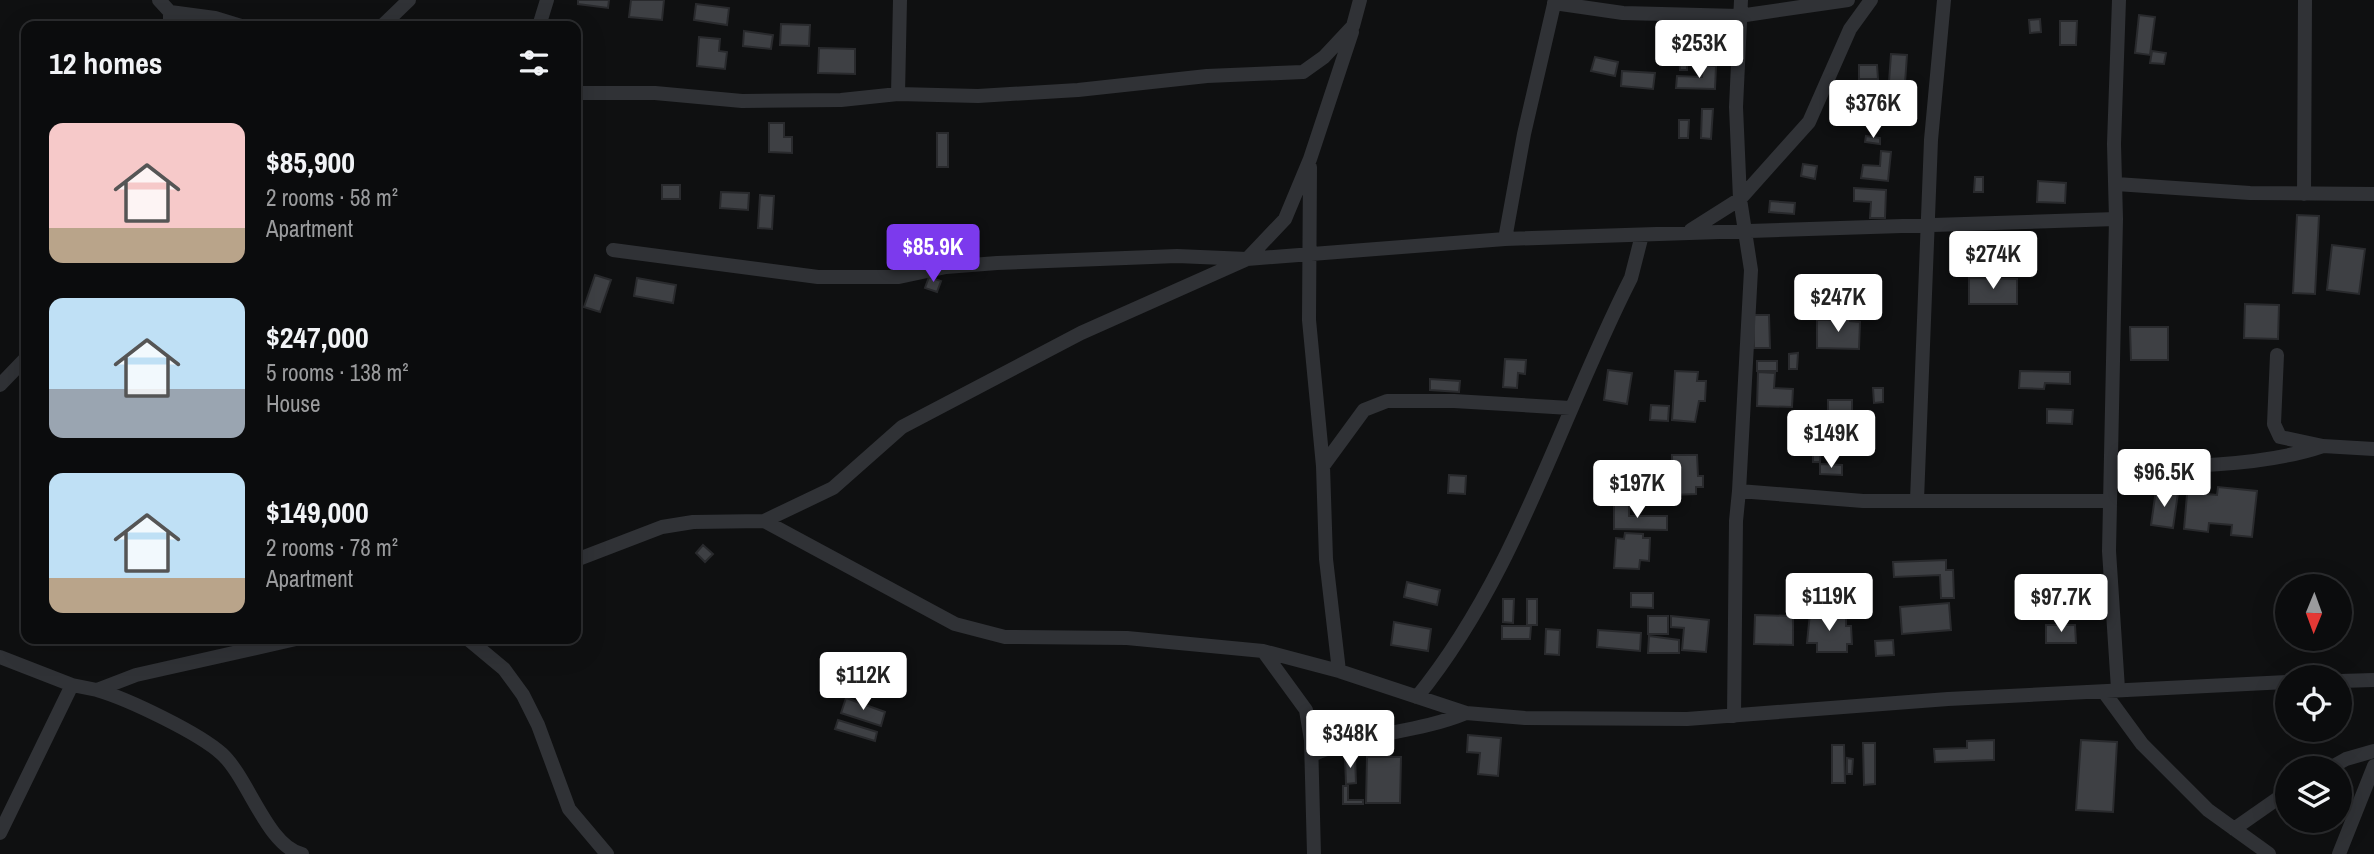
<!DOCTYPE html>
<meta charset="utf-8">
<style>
body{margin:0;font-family:"Archivo Narrow",sans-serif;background:#141516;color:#f1f3f6;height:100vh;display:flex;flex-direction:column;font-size:26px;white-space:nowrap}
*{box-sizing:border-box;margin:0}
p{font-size:23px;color:#9a9b9d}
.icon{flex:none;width:38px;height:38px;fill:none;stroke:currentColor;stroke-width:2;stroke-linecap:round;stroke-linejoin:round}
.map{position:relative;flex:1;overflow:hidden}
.drawer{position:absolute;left:21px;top:21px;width:560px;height:623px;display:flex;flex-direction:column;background:#0b0c0d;border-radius:14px;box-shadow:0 7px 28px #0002,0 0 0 2px #2b2c2e}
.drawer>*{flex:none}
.needle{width:46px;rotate:181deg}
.buttons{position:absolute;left:2275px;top:574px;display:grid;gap:14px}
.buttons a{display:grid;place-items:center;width:77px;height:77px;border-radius:50%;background:#0b0c0d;box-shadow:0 7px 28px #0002,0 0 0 2px #2b2c2e;font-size:35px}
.price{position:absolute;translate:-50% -60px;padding:0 16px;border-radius:7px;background:#fff;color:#222;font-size:23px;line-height:46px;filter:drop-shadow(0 2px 4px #0008)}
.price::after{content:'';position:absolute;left:50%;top:42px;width:21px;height:16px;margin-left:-10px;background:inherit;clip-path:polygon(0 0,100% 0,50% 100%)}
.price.selected{background:#7c3aed;color:#fff}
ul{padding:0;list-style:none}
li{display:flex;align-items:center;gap:21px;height:175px;padding:0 28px}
li span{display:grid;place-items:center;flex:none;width:196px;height:140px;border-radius:14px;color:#555}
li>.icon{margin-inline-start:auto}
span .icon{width:84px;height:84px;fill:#fffc;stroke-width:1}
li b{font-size:30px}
h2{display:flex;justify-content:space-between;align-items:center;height:84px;padding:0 28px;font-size:30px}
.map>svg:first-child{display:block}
.building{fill:#3e4044;stroke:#292a2d;stroke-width:2}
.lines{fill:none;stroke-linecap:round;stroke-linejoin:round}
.minor{stroke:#303236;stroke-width:14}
</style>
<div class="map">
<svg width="2374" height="854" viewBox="0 0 2374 854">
<rect width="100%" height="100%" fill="#0f1011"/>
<!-- building -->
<path class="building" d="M578,0H609L608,8L578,4Z
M631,0H664L662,20L629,17Z
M696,4L729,8L727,25L694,20Z
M2139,15L2155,17L2150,55L2135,53Z
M2040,19L2041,32L2030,33L2029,20Z
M2060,21H2077L2076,45H2060Z
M781,24L810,25L809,46L780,45Z
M1687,28L1714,29V52L1700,51L1701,40H1687Z
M744,31L773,35L771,49L743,46Z
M699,37L720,39L719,51L727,52L725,69L697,66Z
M819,48L855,49V74L818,73Z
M2152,51L2166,53L2164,64L2150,63Z
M1679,54H1687V70H1680Z
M1891,54L1907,55L1905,83L1889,82Z
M1595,57L1618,62L1615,76L1591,71Z
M1703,65L1716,66L1715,89L1676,88L1677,76L1702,77Z
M1859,65H1877L1878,79H1859Z
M1622,71L1655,73L1653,89L1621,86Z
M1882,93L1906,94L1905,109L1881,108Z
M1702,109H1713L1711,139L1701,138Z
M1679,120H1689L1688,138H1679Z
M769,123H784V137H792V153L769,152Z
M937,133H948V167H937Z
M1866,136L1880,138V144L1865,142Z
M1881,151L1891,152L1888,181L1861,178L1863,165L1880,166Z
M1803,164L1817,166L1815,179L1801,176Z
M1975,177H1983V192H1974Z
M2038,181L2066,183L2065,203L2037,202Z
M662,185H680V199H662Z
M1854,188L1886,190L1885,218H1870L1871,202L1854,201Z
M721,192L749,193L748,210L720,208Z
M760,195L774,196L772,229L758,228Z
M1770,201L1795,203L1794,214L1769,212Z
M2297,215L2319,216L2315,294L2293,293Z
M2332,245L2365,249L2359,294L2327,290Z
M595,275L611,280L600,312L584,307Z
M929,277L941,281L937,292L925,288Z
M637,278L676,285L673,303L634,296Z
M1969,278L2017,279V304H1969Z
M2245,304L2279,305L2278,339L2244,338Z
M1753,315H1769L1770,348H1754Z
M1836,315L1850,316V321L1860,322L1859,349L1817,348V320H1836Z
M2130,327H2168V360H2131Z
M1798,353L1797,369H1789V354Z
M1505,359L1526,360L1525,374L1518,373L1517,388L1503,387Z
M1757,361H1777V371H1757Z
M1608,370L1632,373L1627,404L1604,400Z
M1675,371L1698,372L1697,381H1706L1705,401H1699L1695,422L1672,420Z
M2020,371L2070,372V384L2045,383L2044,389L2019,388Z
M1758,372L1775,373L1774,388L1793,389L1792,407L1757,406Z
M1430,379L1460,381L1459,392L1430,390Z
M1873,388H1883V402L1874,403Z
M1828,400H1852V415H1828Z
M1651,405L1669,406L1668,421L1650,420Z
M2047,409L2073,410L2072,424L2047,423Z
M1813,442H1821L1820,462H1813Z
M1672,455H1697L1698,476H1703V487H1696V494L1672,495Z
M1820,464L1842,465V475L1820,474Z
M1449,475L1466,476L1465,494L1448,493Z
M2188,483L2208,485L2207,494L2217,495L2218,487L2257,491L2252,537L2231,535L2232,525L2209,523L2208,532L2184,529Z
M2156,490L2178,493L2173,528L2151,525Z
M1614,502L1629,503V516H1667V530L1614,529Z
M1625,533L1643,534V538H1650L1649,561L1640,560L1639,569L1614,568L1616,538L1624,539Z
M703,545L713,554L705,562L696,553Z
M1946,560V570H1953L1954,598H1941L1940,575L1894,577L1893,562Z
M2046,581L2078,589L2074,604L2042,596Z
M1407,582L1440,590L1437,605L1404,597Z
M1631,593H1653V608L1631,607Z
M1825,595L1851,596L1850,610L1824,609Z
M1503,599H1514L1513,623L1503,622Z
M1527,599H1537V625H1527Z
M1949,603L1951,630L1902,634L1900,607Z
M1810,613L1846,617V626H1851L1852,644H1847V652H1817V643H1807Z
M1755,615L1793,616V645L1754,644Z
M1648,616H1668V634H1648Z
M1671,616L1709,620L1706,652L1682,650L1684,628L1671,627Z
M1394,622L1431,629L1428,651L1391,645Z
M2046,625H2075L2076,643H2046Z
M1502,626H1531L1530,639H1502Z
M1546,629L1560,630L1559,655L1545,654Z
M1598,630L1641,633L1640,651L1597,647Z
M1649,636L1679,640V653H1648Z
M1893,640L1894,655L1876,656L1875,641Z
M846,698L885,712L881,726L841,713Z
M838,720L877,732L875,741L835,729Z
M1468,735L1501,738L1498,776L1478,774L1480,753L1467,752Z
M1994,740V760L1935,762L1934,749L1967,748V741Z
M2081,740L2117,742L2113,812L2076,810Z
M1863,743H1875V784L1864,785Z
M1832,745H1844L1845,783H1832Z
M1345,757H1355L1356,783L1346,784Z
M1367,757H1401L1400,803H1366Z
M1847,758L1853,759L1852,774H1847Z
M1343,786H1348V800H1363V804H1343Z"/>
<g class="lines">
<!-- minor -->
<path class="minor" d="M159,0L170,12V26
M1741,0L1736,107L1740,199L1751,270L1739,491L1863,501H2110
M1554,3L1623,13L1739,16L1848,0
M170,12L215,18L241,26
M382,26L409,0
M539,26L547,0
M576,93H655L742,101L841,100L898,94L978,96L1078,90L1207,76L1303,72L1324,57L1353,26L1360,0
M898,94L900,0
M1310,167L1309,320L1323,466
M2116,184L2250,193L2374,194
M2304,194L2305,0
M1691,230L1740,199L1809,122L1850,29L1871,0
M1505,239L1524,134L1555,0
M613,250L818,277H899L946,267L997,263L1177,256L1247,259L1505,239L2116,219
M2277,355L2274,424L2280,437L2323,446L2374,449
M0,385L26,358
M2111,461C2168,471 2267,465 2323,446
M1917,500L1931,140L1944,0
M764,521L833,488L902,427L1081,333L1247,259L1285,219L1310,159L1352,32
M576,560L662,527L693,522L764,521L955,624L1005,637L1127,638L1263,651L1339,671L1466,713L1525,718L1687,719L1948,699L2287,682
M468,639L504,669L523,695L538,725L569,809L607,854
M1263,651L1306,710L1311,740L1314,854
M0,657L72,685L97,690L136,675L296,639
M1339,671L1326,559L1323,466L1364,410L1387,401H1454L1570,408
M2340,681L2374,680
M2118,689L2109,551L2116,219L2114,144L2119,0
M97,690C128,699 199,733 222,754C249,779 267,846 302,854
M2104,692L2142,744L2208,810L2269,854
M1417,697C1517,574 1560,417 1631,278L1642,235
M1734,716L1736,521L1739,491
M1312,755C1363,732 1415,734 1466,713
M2330,768L2346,759L2374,751
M2234,829L2287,792
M0,833L72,685
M2339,854L2374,766"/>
</g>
</svg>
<div class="buttons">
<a><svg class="needle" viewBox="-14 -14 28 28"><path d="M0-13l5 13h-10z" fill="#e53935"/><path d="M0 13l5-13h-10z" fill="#9a9b9d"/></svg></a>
<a><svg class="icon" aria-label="locate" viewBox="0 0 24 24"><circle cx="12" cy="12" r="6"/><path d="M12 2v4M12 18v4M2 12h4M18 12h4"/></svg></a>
<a><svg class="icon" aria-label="layers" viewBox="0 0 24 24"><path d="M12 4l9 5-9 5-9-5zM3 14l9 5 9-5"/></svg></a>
</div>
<b class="price" style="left:1699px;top:80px">$253K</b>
<b class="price" style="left:1873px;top:140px">$376K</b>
<b class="price selected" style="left:933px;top:284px">$85.9K</b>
<b class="price" style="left:1993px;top:291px">$274K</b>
<b class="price" style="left:1838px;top:334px">$247K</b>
<b class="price" style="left:1831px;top:470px">$149K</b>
<b class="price" style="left:2164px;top:509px">$96.5K</b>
<b class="price" style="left:1637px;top:520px">$197K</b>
<b class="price" style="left:1829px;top:633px">$119K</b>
<b class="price" style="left:2061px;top:634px">$97.7K</b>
<b class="price" style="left:863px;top:712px">$112K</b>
<b class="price" style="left:1350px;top:770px">$348K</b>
<section class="drawer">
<h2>12 homes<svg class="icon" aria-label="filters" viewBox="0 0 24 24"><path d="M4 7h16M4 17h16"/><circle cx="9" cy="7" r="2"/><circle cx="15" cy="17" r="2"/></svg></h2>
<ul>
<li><span style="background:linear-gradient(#f6c9c9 75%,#b9a48a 0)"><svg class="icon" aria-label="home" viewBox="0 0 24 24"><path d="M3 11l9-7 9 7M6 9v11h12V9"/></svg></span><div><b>$85,900</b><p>2 rooms · 58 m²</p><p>Apartment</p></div></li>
<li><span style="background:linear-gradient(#bfe0f5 65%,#9aa5b1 0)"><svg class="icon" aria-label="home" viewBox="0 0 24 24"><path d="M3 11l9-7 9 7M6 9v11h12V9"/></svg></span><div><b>$247,000</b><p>5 rooms · 138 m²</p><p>House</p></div></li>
<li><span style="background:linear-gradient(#bfe0f5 75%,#b9a48a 0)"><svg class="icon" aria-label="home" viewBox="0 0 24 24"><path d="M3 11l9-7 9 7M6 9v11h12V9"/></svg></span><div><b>$149,000</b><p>2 rooms · 78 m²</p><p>Apartment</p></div></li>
</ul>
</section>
</div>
